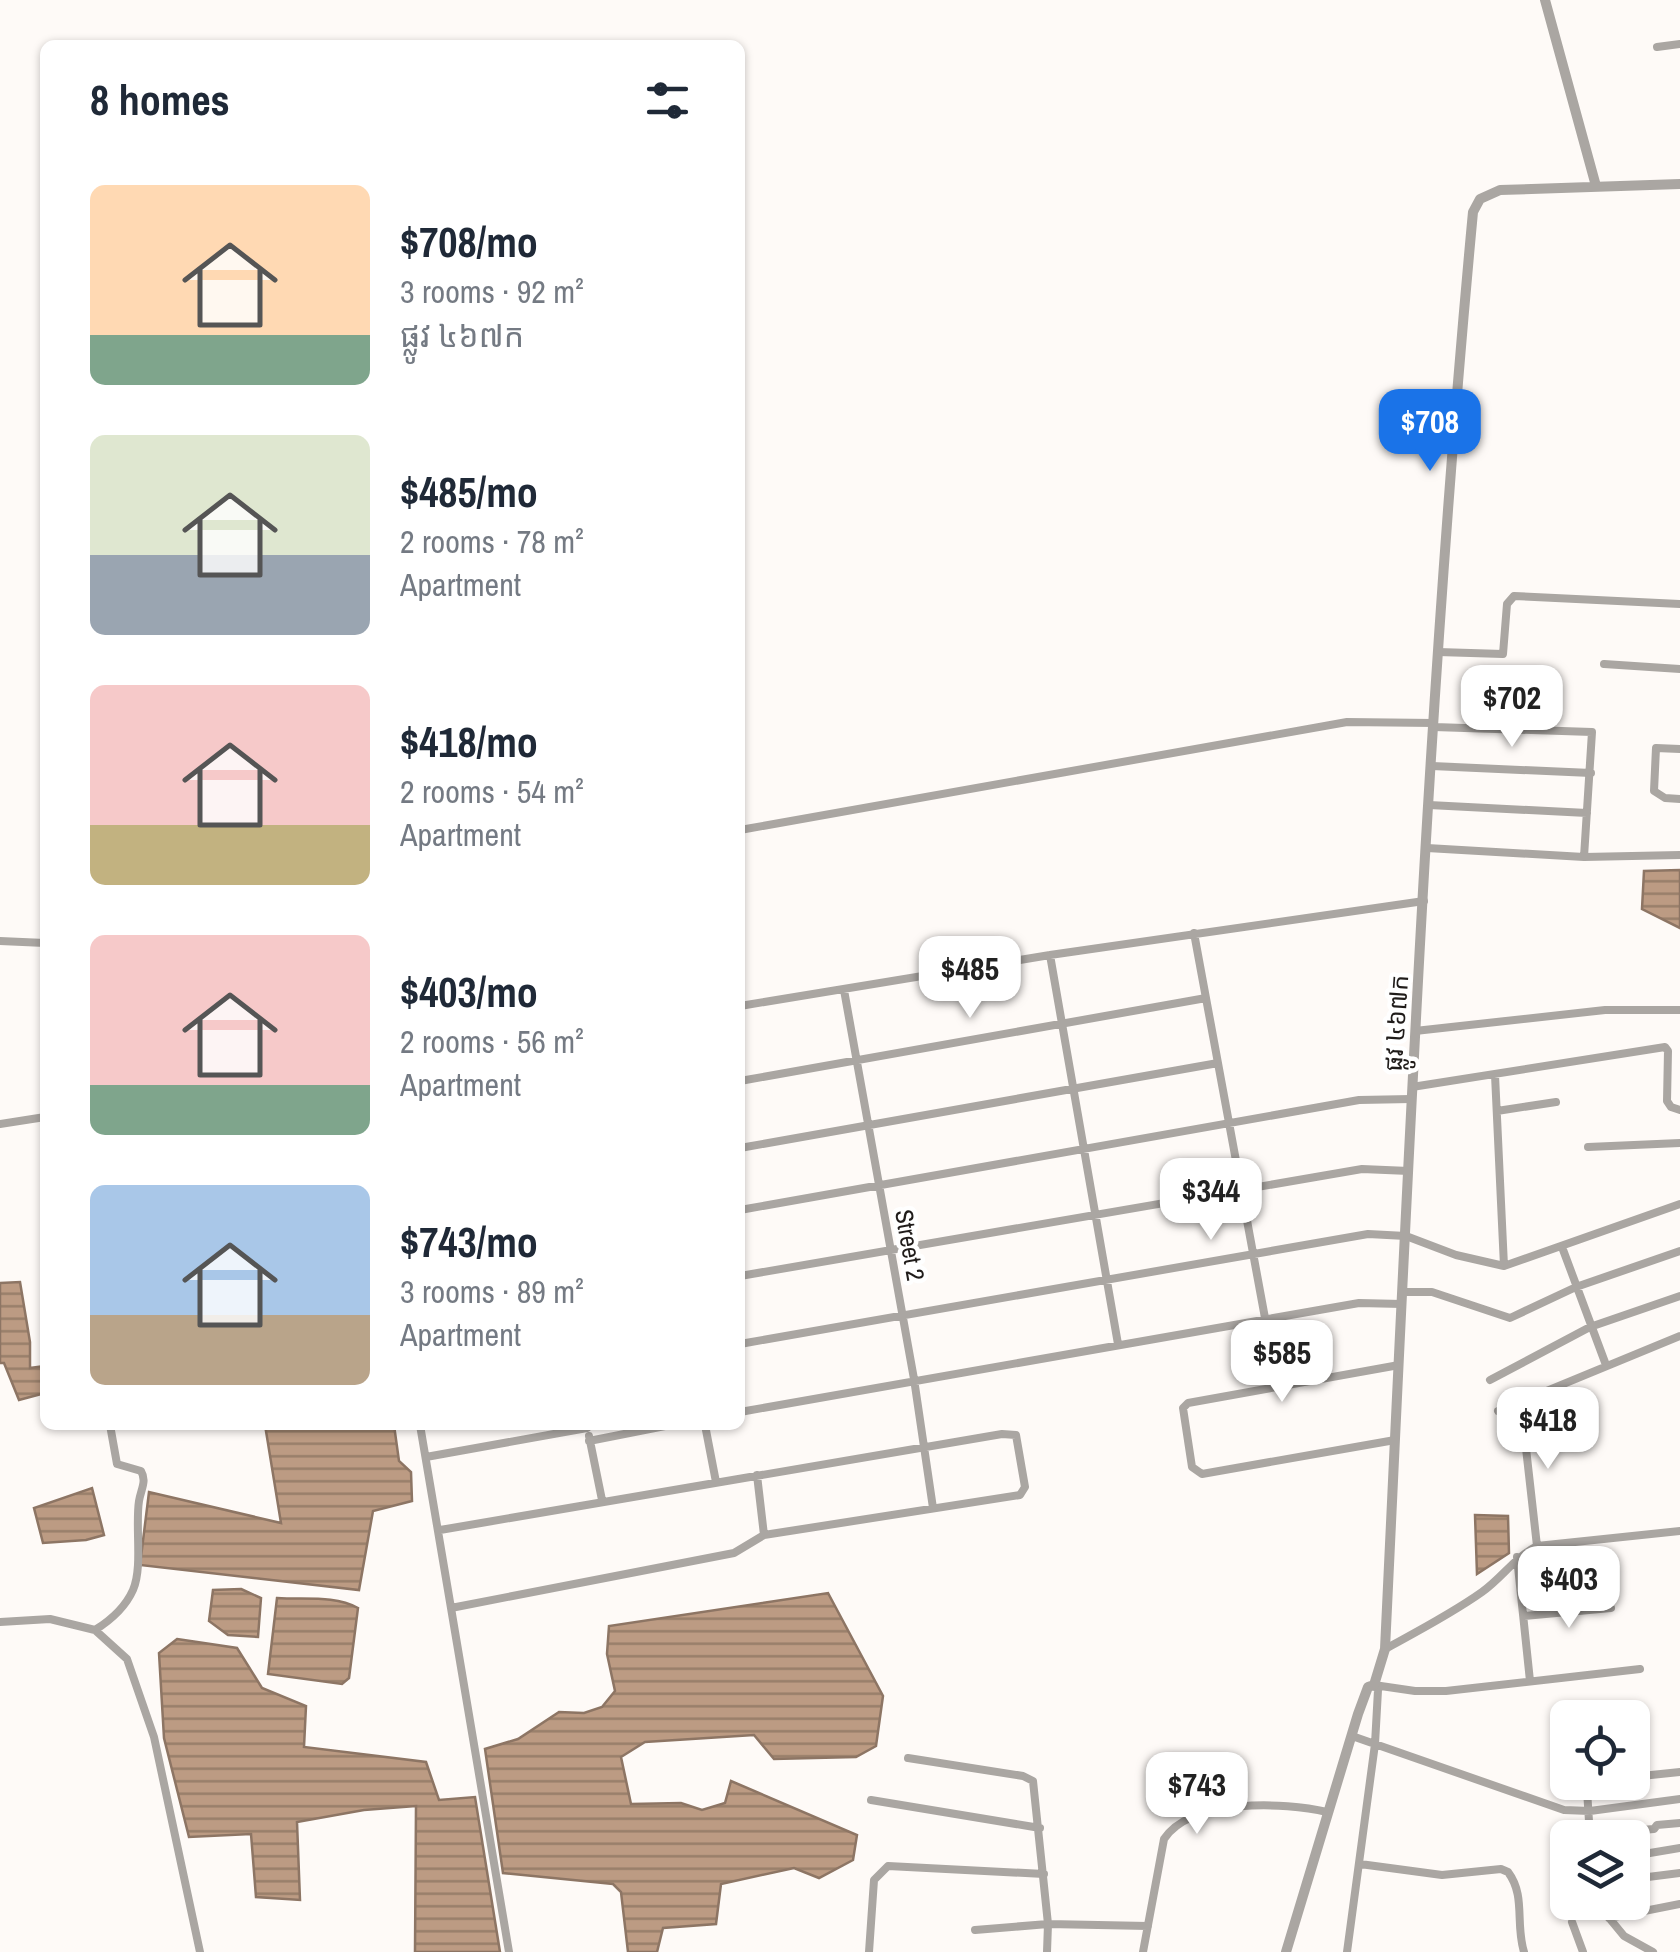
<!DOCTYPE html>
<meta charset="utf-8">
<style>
body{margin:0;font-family:"Archivo Narrow","Noto Sans Khmer",sans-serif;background:#f2f2f3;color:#1f2937;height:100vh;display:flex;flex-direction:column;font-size:38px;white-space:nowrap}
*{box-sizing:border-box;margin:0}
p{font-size:32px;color:#747a83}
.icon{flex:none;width:55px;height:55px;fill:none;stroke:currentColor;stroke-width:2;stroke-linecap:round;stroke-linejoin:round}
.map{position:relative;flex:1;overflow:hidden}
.sheet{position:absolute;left:40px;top:40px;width:705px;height:1390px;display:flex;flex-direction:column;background:#fff;border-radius:15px;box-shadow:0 2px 8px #0004}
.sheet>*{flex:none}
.tools{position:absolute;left:1550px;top:1700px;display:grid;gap:20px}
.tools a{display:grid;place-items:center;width:100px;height:100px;border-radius:15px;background:#fff;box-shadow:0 2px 8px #0004;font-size:50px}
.price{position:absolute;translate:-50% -85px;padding:0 22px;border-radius:20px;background:#fff;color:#222;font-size:32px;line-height:65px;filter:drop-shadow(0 2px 5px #0008)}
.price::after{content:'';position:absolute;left:50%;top:60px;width:30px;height:22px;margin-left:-15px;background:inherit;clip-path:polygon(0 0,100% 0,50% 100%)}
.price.on{background:#1a73e8;color:#fff}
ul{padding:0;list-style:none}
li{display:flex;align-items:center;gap:30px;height:250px;padding:0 50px}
li span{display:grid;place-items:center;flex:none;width:280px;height:200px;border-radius:15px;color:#555}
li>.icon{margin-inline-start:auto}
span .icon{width:120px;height:120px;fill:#fffc;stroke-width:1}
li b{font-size:42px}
h2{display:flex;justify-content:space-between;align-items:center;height:120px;padding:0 50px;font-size:42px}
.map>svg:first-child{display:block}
.water{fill:url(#water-rules);stroke:#8d7564;stroke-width:2.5}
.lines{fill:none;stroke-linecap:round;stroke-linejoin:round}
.minor{stroke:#aaa6a2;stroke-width:8}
.tertiary{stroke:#aaa6a2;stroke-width:10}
.labels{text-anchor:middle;stroke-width:9;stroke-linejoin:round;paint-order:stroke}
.street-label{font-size:25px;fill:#201c1a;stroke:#fff}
</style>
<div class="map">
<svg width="1680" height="1952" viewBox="0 0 1680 1952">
<defs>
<pattern id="water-rules" width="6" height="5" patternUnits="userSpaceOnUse" patternTransform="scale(2.5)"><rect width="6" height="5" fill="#bc9b83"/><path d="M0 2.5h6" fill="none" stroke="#987e6a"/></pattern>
</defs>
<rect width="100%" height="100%" fill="#fefaf7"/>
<!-- water -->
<path class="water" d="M1680,870V928L1642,909L1644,871Z
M20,1282L30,1342V1368L45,1366V1393L19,1400L4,1363H0V1283Z
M265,1425H394L399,1461L411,1472L412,1501L373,1511L359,1590L140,1565L149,1492L281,1523Z
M92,1488L104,1535L86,1540L43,1543L34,1508Z
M1475,1515L1508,1516L1509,1553L1477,1574Z
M241,1589L261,1598L258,1637L228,1635L209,1621L213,1590Z
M828,1593L883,1696L876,1746L856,1757L774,1759L754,1735L645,1742L621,1757L631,1804L681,1803L702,1810L725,1803L731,1781L857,1835L853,1860L819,1878L794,1868L721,1884L716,1924L663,1928L657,1952H628L621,1892L613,1884L503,1873L485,1749L518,1739L559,1712L584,1713L602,1707L615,1691L607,1654L609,1626Z
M277,1598C305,1600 334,1595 358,1608L349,1678L342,1684L268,1674Z
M177,1639L237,1648L262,1688L306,1706L304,1747L426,1762L439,1800L475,1797L500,1952H415L416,1806L364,1810L297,1822L300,1900L256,1897L251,1834L189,1837L164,1738L159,1653Z"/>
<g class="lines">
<!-- minor -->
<path class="minor" d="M1657,47L1680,44
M1438,652L1503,654L1507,604L1514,596L1680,604
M1604,664L1680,669
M1434,727L1592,732L1584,857
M1680,749L1656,748L1654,791L1665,798L1680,799
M1432,766L1591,773
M1429,805L1587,813
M740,830L1347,722L1434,723
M1427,848L1584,857L1680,855
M1194,933L1265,1318
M0,941L45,943
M1050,955L1118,1344
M844,990L914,1379L933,1508
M740,1006L1050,955L1424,901
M1415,1031L1605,1010H1680
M1495,1075L1504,1266
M740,1081L1206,998
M1412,1087L1665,1047L1668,1051L1667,1101L1671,1107L1680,1110
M1497,1111L1556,1102
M0,1124L45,1117
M1588,1147L1680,1143
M740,1148L1218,1063
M740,1210L1359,1100L1411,1099
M1562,1247L1606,1365
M740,1276L1362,1169L1409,1171
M1403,1292H1432L1510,1318L1576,1287L1680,1251
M740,1344L1368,1234L1406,1236L1456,1255L1504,1266L1680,1204
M1490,1380L1590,1327L1680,1296
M1521,1404L1537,1546
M1498,1411L1680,1336
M740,1412L1359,1303L1402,1304
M420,1425L451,1608L734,1553L764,1535L1020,1495L1025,1487L1016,1435L1002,1434L440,1530
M705,1425L716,1482
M589,1436L602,1500
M1395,1440L1202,1474L1192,1467L1183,1408L1188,1403L1399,1365
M589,1441L670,1425
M426,1457L587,1428
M757,1475L764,1535
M1517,1557L1530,1681
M451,1608L509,1952
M1524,1616L1611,1608
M0,1622L50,1619L95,1630C111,1620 125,1608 133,1590C143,1567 135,1527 139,1501C141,1489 147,1481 141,1471L117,1464L110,1425
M95,1630L127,1659L154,1737L200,1952
M1385,1649C1418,1631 1451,1614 1482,1592C1503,1577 1513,1559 1537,1546L1680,1531
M1352,1736L1564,1810L1590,1811L1680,1799
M908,1758L1023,1776L1033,1781L1048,1924L1148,1926
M1632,1777L1680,1772
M871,1800L1040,1828
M1590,1834L1654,1829L1657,1825L1680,1823
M1590,1837L1587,1790L1591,1782
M1632,1856L1680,1848
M1360,1864L1442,1875L1501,1869L1508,1872C1526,1896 1515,1923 1524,1952
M1632,1879L1680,1873
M1596,1902L1624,1936L1653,1952
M1609,1918L1680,1904
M1572,1922L1583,1952
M975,1930L1048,1924L1047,1952
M869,1952L874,1880L888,1866L1044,1874
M1143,1952L1164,1839C1191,1798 1285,1802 1327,1812
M1347,1952L1375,1744L1378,1690L1374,1685L1415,1691H1446L1640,1669"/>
<!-- tertiary -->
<path class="tertiary" d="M1545,0L1596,186
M1286,1952L1358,1714L1368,1687L1374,1685L1385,1649C1408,1170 1428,690 1473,212L1480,199L1500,190L1680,184"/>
</g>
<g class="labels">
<!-- street labels -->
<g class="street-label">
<text transform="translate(1396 1023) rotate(-86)" y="9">ផ្លូវ ៤៦៧ក</text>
<text transform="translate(910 1245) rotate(80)" y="9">Street 2</text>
</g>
</g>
</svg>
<div class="tools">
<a><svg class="icon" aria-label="locate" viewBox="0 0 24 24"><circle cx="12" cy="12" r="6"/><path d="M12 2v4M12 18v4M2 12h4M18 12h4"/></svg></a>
<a><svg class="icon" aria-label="layers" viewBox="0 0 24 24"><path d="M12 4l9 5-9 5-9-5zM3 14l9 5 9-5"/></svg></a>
</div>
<b class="price on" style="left:1430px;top:474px">$708</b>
<b class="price" style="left:1512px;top:750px">$702</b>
<b class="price" style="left:970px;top:1021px">$485</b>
<b class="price" style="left:1211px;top:1243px">$344</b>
<b class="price" style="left:1282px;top:1405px">$585</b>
<b class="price" style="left:1548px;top:1472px">$418</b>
<b class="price" style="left:1569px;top:1631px">$403</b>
<b class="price" style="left:1197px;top:1837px">$743</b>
<section class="sheet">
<h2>8 homes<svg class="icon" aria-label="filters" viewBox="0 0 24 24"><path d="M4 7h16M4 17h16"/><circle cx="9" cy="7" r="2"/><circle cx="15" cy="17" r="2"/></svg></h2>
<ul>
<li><span style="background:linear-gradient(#ffd9b3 75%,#7fa58c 0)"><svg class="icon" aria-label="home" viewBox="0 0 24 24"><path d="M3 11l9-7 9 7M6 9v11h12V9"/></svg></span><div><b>$708/mo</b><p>3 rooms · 92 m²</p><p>ផ្លូវ ៤៦៧ក</p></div></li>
<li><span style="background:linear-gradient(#dfe7d0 60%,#9aa5b1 0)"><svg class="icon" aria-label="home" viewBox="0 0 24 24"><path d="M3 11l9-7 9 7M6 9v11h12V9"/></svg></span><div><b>$485/mo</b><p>2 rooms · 78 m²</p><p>Apartment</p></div></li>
<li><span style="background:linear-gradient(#f6c9c9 70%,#c2b280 0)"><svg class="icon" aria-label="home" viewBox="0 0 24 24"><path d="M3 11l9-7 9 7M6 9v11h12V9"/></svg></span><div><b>$418/mo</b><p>2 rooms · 54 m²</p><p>Apartment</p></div></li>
<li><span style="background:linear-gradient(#f6c9c9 75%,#7fa58c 0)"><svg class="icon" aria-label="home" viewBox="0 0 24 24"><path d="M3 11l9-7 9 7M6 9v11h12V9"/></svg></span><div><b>$403/mo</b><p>2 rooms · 56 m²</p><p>Apartment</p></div></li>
<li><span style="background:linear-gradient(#a9c7e8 65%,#b9a48a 0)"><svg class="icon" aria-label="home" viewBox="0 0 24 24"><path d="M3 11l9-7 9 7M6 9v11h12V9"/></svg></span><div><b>$743/mo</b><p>3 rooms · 89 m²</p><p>Apartment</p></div></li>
</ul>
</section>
</div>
